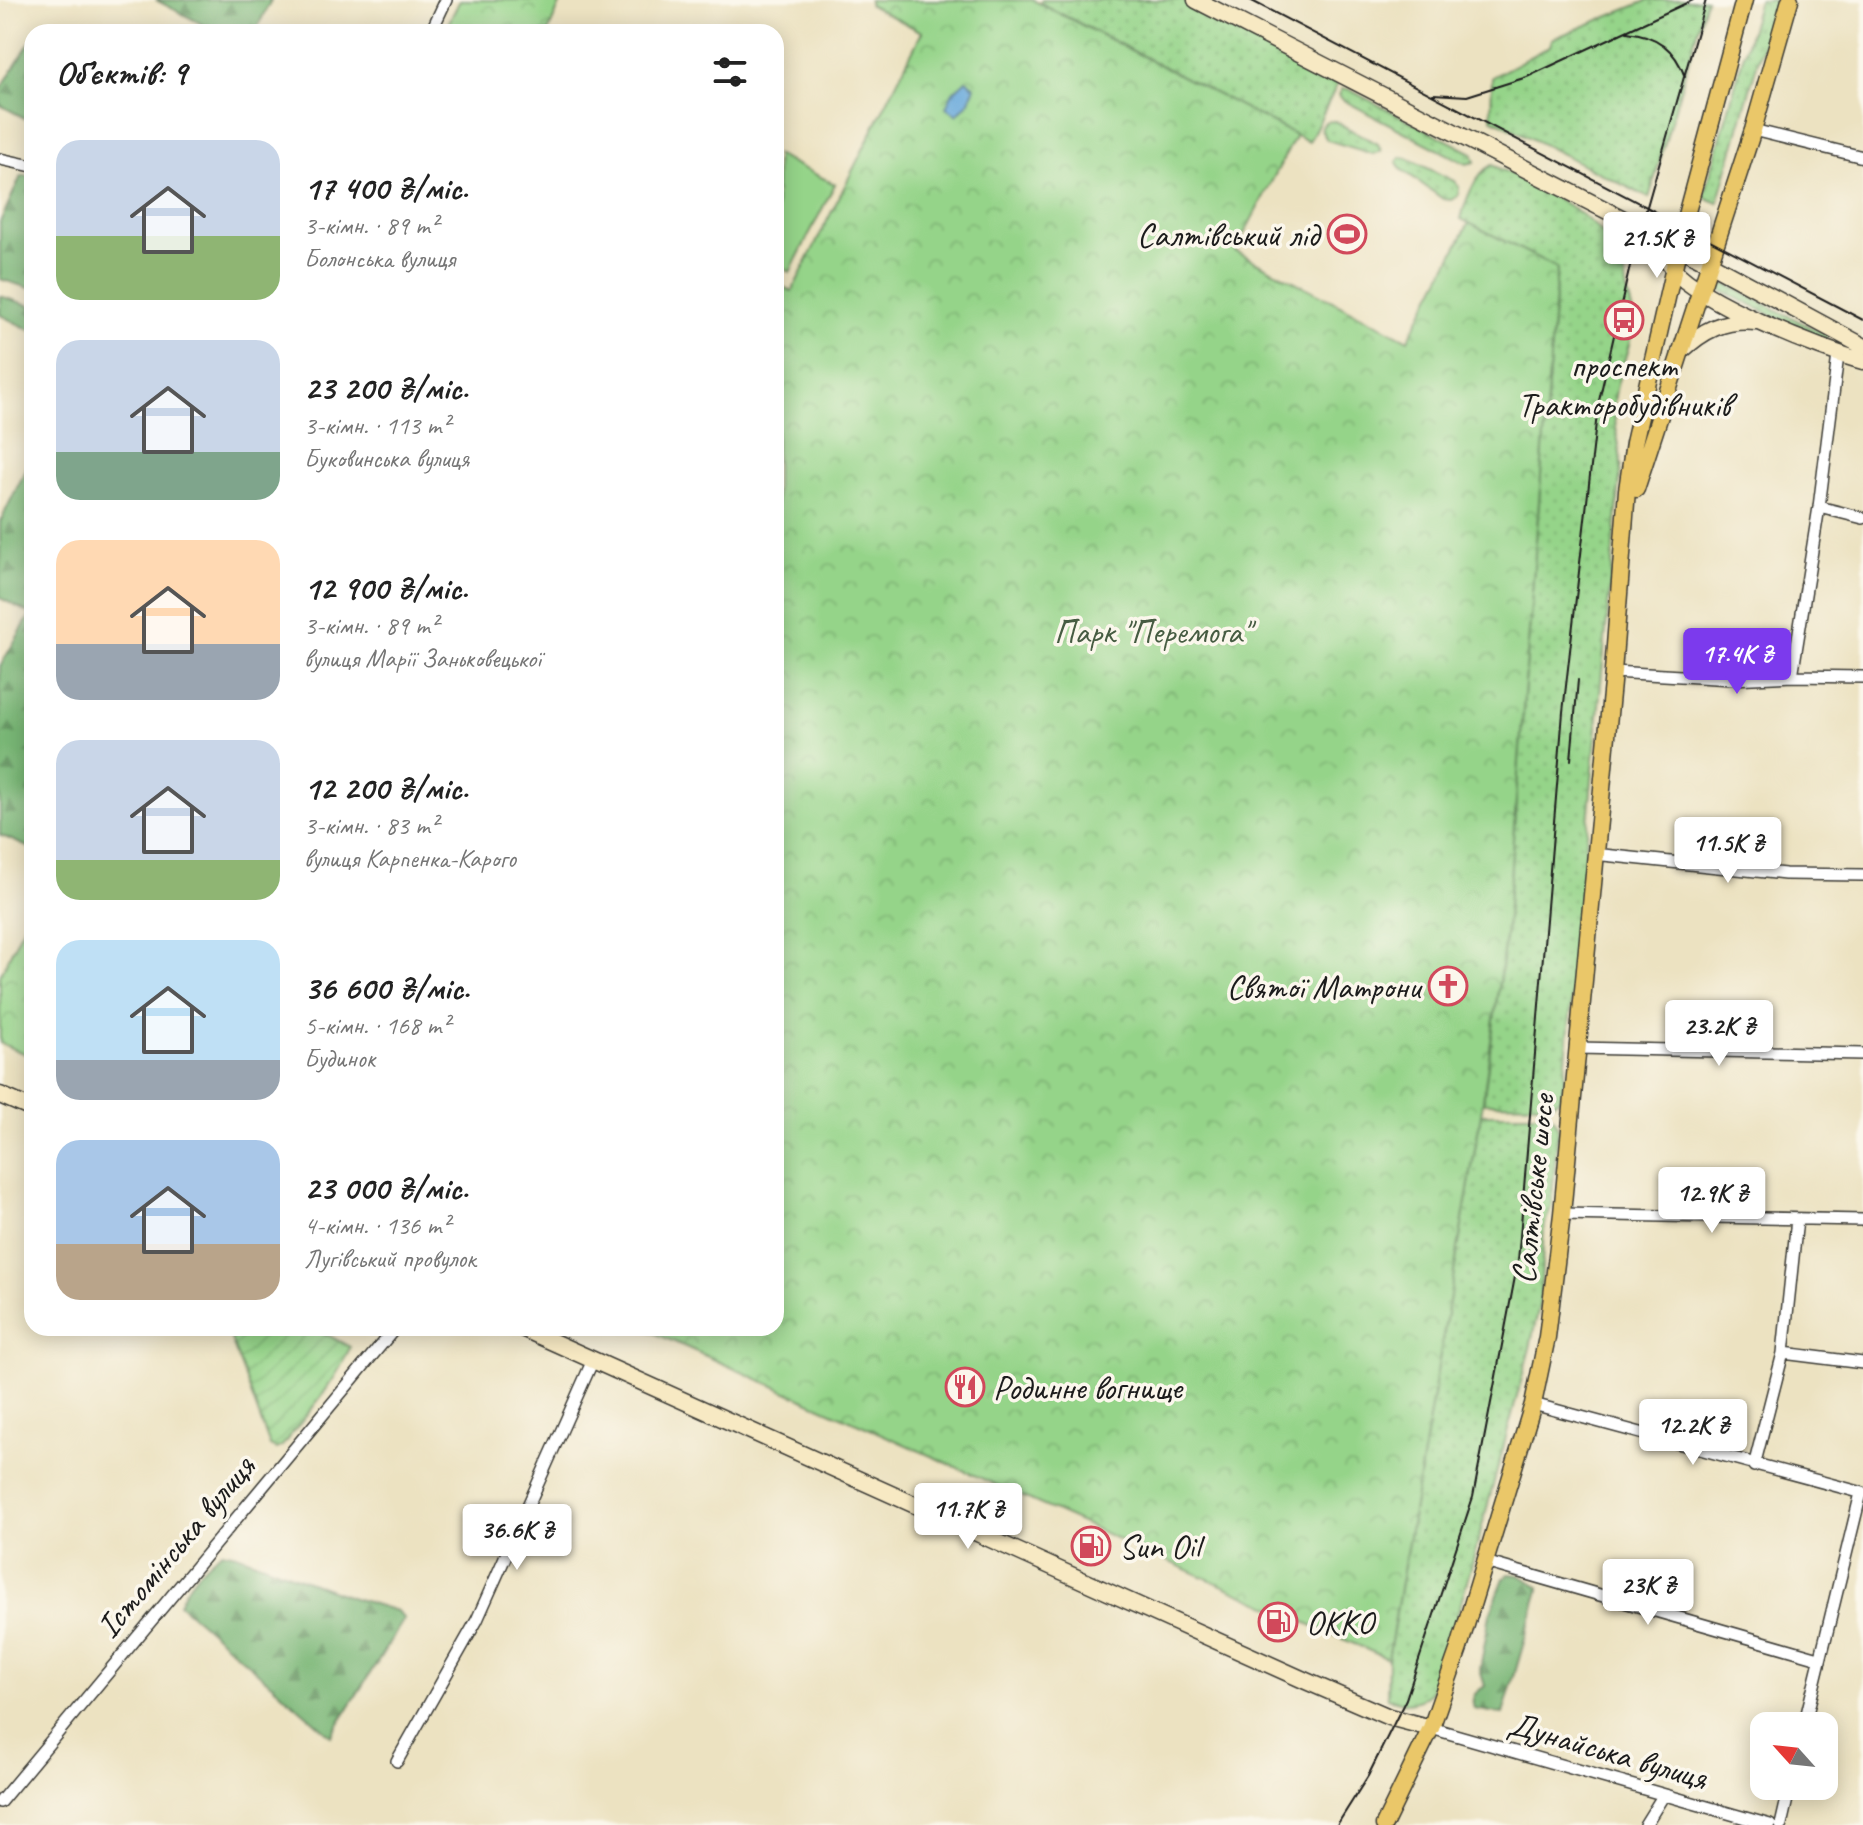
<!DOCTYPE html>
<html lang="uk">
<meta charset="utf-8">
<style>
body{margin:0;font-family:Caveat,sans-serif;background:#f2f2f2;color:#222;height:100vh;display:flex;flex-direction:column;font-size:30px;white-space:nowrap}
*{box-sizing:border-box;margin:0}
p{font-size:26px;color:#767676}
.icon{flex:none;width:44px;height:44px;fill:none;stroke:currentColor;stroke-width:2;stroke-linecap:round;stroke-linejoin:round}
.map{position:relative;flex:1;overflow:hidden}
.side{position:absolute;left:24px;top:24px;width:760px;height:1312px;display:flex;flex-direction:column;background:#fff;border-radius:24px;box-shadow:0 4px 20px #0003}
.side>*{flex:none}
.needle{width:52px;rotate:297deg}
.controls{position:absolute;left:1750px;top:1712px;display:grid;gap:16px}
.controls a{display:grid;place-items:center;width:88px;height:88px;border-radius:16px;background:#fff;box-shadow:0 4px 20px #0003;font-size:40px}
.price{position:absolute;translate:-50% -68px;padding:0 18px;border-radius:8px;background:#fff;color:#222;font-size:26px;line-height:52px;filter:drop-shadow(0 2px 4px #0008)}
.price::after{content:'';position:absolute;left:50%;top:48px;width:24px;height:18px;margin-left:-12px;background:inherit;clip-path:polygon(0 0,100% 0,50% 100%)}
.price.current{background:#7c3aed;color:#fff}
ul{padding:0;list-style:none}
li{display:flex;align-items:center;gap:24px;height:200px;padding:0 32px}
li span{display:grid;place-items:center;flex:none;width:224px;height:160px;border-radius:24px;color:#555}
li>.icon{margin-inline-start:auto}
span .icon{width:96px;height:96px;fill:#fffc;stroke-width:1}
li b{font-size:34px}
h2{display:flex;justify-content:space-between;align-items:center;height:96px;padding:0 32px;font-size:34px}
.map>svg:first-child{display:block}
.grass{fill:url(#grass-dots);stroke:#587852;stroke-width:2}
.forest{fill:url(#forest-firs);stroke:#4a6948;stroke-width:2}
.park{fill:url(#park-crowns);stroke:#587852;stroke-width:2}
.garden{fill:url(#garden-furrows);stroke:#587852;stroke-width:2}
.pitch{fill:#95d489;stroke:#587852;stroke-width:2}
.water{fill:url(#water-ripples);stroke:#41627c;stroke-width:2}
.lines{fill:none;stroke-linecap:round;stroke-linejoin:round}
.street-casing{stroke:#3b3a35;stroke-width:14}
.secondary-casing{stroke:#3b3a35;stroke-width:19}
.primary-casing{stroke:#3b3a35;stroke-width:19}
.street{stroke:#fff;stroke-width:11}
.secondary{stroke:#f7e9c3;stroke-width:16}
.primary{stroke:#eac769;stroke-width:16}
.tram{stroke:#1c1c1c;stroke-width:2}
.labels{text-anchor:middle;stroke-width:7;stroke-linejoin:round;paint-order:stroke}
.poi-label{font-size:34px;fill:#1c1c1c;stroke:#fbf7ec;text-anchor:start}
.park-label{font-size:34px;fill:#465c42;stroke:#fbf7ec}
.street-label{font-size:34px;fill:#1c1c1c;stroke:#fbf7ec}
</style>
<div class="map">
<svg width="1863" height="1825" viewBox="0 0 1863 1825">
<defs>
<pattern id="grass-dots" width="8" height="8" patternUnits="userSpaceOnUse" patternTransform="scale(2)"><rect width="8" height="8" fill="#95d489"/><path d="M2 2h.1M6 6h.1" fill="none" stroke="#80b576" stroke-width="1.8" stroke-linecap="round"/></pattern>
<pattern id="forest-firs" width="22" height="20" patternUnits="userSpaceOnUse" patternTransform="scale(2)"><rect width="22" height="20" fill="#78b675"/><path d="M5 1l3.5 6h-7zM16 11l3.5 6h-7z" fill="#62935f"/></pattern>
<pattern id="park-crowns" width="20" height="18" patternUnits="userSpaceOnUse" patternTransform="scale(2)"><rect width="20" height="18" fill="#95d489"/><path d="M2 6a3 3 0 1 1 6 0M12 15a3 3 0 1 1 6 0" fill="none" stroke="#80b576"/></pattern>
<pattern id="garden-furrows" width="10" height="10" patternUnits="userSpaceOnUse" patternTransform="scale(2)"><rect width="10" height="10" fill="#95d489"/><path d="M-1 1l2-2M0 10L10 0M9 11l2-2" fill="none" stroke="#80b576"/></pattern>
<pattern id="water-ripples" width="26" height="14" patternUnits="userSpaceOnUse" patternTransform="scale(2)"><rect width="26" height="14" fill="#66a8db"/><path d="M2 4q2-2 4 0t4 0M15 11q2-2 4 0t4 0" fill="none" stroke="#5388b1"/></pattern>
</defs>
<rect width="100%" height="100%" fill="#fbf7ec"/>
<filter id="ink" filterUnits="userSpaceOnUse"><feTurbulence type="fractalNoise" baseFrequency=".0125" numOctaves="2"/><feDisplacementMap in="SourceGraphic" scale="16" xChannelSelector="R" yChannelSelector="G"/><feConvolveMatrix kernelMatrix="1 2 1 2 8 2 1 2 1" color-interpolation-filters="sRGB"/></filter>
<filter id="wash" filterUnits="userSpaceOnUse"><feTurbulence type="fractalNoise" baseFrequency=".006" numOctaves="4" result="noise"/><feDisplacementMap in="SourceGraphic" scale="32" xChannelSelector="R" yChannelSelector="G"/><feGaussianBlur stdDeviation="1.8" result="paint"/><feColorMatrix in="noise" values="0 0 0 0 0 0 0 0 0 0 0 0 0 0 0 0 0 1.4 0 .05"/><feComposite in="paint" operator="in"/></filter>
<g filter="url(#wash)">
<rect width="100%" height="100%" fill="#ece2c1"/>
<!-- grass -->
<path class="grass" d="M1042,0H1183L1339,81L1309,142L1040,3Z
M1649,0H1706L1649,198L1491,118L1492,77L1550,46L1552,39Z
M1759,0H1775L1718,203L1704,197Z
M1342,89H1348L1472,153L1475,162L1466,164L1343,100L1339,95Z
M1334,121L1378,144L1381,151L1373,154L1327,140L1321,129L1325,122Z
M1401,157L1407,158L1454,181L1459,187L1458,196L1451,200L1443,199L1400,168L1397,162Z
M1492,165C1533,185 1606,217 1621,263C1624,271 1625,279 1626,287C1628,297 1633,308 1633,317C1633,344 1619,369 1615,395C1611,419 1621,443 1621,468L1563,1092L1559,1099L1550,1104L1483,1103L1506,930L1557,268L1461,219C1465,202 1475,173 1492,165Z
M1722,282L1828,336L1825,341L1720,290Z
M1481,1114H1546L1554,1118L1558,1129L1551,1207L1544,1226L1540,1301L1530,1348L1470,1571L1439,1676L1430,1692L1420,1700L1409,1703L1387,1698L1388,1659Z"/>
<!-- forest -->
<path class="forest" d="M156,0H271L255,32H217Z
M30,42H32V122L0,105V90Z
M21,176H32V289L0,279V222Z
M0,296L32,306V331L0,315Z
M32,457V849L0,835V666L31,614L0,598V522Z
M222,1551L237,1554L344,1595L397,1611L404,1619L331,1736L179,1604C186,1584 204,1564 222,1551Z
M1509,1574L1519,1575L1540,1587L1503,1714L1474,1709C1470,1696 1475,1693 1485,1686L1480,1670L1490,1614L1504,1578Z"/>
<!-- park -->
<path class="park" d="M460,0H562L548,32H444Z
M869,0H1033L1296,135L1235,251L1408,340L1469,223L1557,268L1506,930L1482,1108L1388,1659L643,1328H776V284L792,291L922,32L869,5Z
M32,908V1057L0,1043V976Z"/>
<!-- garden -->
<path class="garden" d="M227,1328H315L350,1347C336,1383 306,1415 282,1446L276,1449L270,1446Z"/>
<!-- pitch -->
<path class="pitch" d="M776,155L835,184L790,272L776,265Z"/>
<!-- water -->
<path class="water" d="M966,80L975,87L968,103L957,115L946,107L953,92Z"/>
</g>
<g filter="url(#ink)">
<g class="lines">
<defs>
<path id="street" d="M431,32L446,0
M1753,130L1863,157
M0,159L32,166
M1819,507L1863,518
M1613,672L1732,679L1792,676L1863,677
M1792,676L1819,507L1838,355
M1594,854L1785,874L1863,875
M1577,1048L1863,1054
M1562,1214L1863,1220
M1783,1353L1863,1363
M1533,1404L1863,1493
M1754,1466L1783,1353L1797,1219
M1485,1562L1819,1658
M1804,1726L1861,1493
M1431,1728L1770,1825
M397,1761L477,1620L593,1360
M0,1802L395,1328
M1645,1825L1663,1796
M1781,1825L1790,1786"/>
<path id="secondary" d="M1196,0L1709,263L1863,346
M1655,237C1661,247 1666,260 1673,269C1701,302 1820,350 1863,361
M1680,352C1703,330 1724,319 1756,322
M0,1095L32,1109
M522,1328L1306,1681L1389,1717L1431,1728"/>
<path id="primary" d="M1636,489L1753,130L1790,0
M1384,1825L1431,1728L1459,1648L1533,1404L1547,1337L1562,1214L1613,672L1627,490L1634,443L1685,219L1744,0"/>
</defs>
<!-- street casing -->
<use href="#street" class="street-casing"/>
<!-- secondary casing -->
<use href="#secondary" class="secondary-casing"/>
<!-- primary casing -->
<use href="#primary" class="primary-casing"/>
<!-- street -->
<use href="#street" class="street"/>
<!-- secondary -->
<use href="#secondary" class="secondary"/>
<!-- primary -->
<use href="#primary" class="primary"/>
<!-- tram -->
<path class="tram" d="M1250,0L1863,320
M1627,32C1657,35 1675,49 1685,77
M1433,94L1467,96L1527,77L1693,0
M1571,760L1578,680
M1337,1825L1368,1776L1406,1699L1473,1497L1518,1261L1563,712L1598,405L1630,266L1706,0"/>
</g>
</g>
<!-- icons -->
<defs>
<symbol id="stadium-ring" viewBox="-11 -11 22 22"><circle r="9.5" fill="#fbf7ec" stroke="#d1495b" stroke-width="1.5"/><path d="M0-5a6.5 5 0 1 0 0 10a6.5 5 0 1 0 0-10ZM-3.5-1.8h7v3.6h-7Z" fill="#d1495b"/></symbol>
<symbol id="bus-ring" viewBox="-11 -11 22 22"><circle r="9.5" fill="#fbf7ec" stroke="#d1495b" stroke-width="1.5"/><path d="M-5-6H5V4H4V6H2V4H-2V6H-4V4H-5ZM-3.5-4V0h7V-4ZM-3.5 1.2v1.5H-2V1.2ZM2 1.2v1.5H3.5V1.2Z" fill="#d1495b"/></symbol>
<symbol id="church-ring" viewBox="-11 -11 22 22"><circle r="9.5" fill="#fbf7ec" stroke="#d1495b" stroke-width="1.5"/><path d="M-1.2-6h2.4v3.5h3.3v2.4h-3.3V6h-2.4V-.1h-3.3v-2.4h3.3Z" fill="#d1495b"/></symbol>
<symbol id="restaurant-ring" viewBox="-11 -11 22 22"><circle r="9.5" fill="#fbf7ec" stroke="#d1495b" stroke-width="1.5"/><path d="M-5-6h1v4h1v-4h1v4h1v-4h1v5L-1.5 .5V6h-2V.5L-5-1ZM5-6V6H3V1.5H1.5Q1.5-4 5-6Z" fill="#d1495b"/></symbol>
<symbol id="fuel-ring" viewBox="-11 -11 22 22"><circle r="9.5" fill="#fbf7ec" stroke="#d1495b" stroke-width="1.5"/><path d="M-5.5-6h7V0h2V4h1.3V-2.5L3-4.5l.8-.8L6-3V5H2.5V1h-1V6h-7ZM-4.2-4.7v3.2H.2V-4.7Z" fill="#d1495b"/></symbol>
</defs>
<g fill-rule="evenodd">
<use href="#stadium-ring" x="1325" y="212" width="44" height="44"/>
<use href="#bus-ring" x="1602" y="298" width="44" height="44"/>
<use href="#church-ring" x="1426" y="964" width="44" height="44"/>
<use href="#restaurant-ring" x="943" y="1365" width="44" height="44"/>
<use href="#fuel-ring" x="1069" y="1524" width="44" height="44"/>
<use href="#fuel-ring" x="1256" y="1600" width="44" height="44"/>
</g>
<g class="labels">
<!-- poi labels -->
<g class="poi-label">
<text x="1319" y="246" text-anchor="end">Салтівський лід</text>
<text x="1624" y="377" text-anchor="middle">проспект<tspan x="1624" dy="39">Тракторобудівників</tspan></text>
<text x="1420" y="998" text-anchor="end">Святої Матрони</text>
<text x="993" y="1399">Родинне вогнище</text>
<text x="1119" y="1558">Sun Oil</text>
<text x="1306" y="1634">ОККО</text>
</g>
<!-- park labels -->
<g class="park-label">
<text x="1152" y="643">Парк "Перемога"</text>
</g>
<!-- street labels -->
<g class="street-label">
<text transform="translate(1532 1189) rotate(-84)" y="12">Салтівське шосе</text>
<text transform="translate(175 1546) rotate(-50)" y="12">Істомінська вулиця</text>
<text transform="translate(1608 1750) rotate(16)" y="12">Дунайська вулиця</text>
</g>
</g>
</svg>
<div class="controls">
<a><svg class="needle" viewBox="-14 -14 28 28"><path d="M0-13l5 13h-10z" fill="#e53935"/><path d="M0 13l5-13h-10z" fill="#767676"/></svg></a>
</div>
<b class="price" style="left:1657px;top:280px">21.5K ₴</b>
<b class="price current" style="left:1737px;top:696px">17.4K ₴</b>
<b class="price" style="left:1728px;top:885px">11.5K ₴</b>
<b class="price" style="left:1719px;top:1068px">23.2K ₴</b>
<b class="price" style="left:1712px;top:1235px">12.9K ₴</b>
<b class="price" style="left:1693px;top:1467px">12.2K ₴</b>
<b class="price" style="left:968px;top:1551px">11.7K ₴</b>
<b class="price" style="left:517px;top:1572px">36.6K ₴</b>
<b class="price" style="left:1648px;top:1627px">23K ₴</b>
<section class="side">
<h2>Об’єктів: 9<svg class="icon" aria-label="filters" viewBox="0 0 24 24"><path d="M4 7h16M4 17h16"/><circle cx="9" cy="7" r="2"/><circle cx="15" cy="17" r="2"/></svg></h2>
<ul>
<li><span style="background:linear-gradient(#c9d6e8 60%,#8fb573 0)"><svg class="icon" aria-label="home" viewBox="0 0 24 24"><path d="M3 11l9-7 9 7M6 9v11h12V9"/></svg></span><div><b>17 400 ₴/міс.</b><p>3-кімн. · 89 m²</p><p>Болонська вулиця</p></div></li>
<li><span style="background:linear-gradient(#c9d6e8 70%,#7fa58c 0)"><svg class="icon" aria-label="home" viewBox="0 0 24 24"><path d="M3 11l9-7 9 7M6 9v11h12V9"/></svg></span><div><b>23 200 ₴/міс.</b><p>3-кімн. · 113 m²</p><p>Буковинська вулиця</p></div></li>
<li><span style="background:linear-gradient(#ffd9b3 65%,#9aa5b1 0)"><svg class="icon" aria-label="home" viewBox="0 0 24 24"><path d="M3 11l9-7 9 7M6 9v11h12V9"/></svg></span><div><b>12 900 ₴/міс.</b><p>3-кімн. · 89 m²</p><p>вулиця Марії Заньковецької</p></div></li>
<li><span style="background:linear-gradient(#c9d6e8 75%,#8fb573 0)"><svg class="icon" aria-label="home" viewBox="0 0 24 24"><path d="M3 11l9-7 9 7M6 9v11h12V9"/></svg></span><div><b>12 200 ₴/міс.</b><p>3-кімн. · 83 m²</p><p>вулиця Карпенка-Карого</p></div></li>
<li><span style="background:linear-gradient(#bfe0f5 75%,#9aa5b1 0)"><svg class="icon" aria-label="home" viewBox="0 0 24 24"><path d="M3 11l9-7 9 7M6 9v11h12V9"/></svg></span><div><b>36 600 ₴/міс.</b><p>5-кімн. · 168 m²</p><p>Будинок</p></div></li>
<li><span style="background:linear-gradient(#a9c7e8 65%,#b9a48a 0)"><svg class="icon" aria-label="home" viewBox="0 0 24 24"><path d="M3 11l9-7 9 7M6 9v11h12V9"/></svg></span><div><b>23 000 ₴/міс.</b><p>4-кімн. · 136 m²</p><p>Лугівський провулок</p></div></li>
</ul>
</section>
</div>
